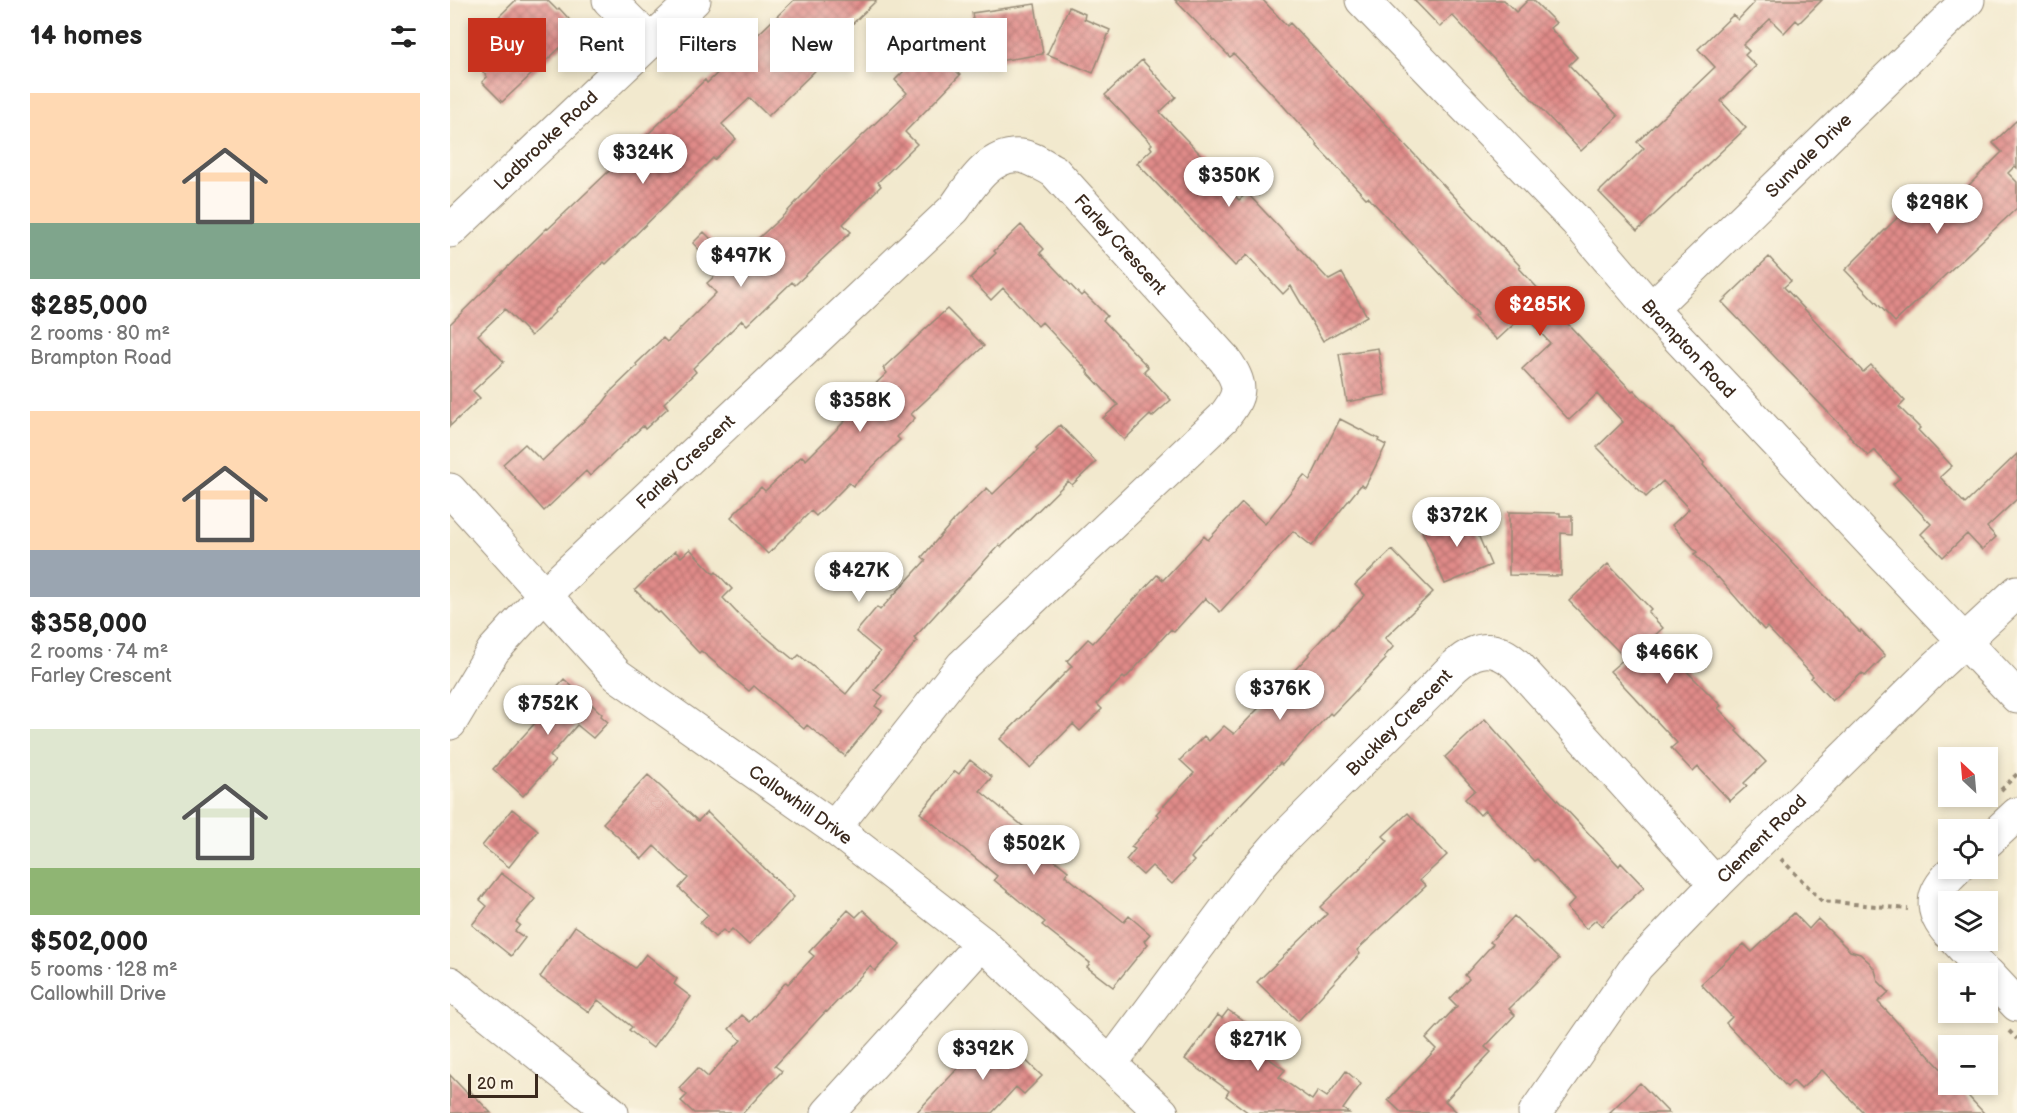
<!DOCTYPE html>
<meta charset="utf-8">
<style>
body{margin:0;font-family:"Balsamiq Sans",sans-serif;background:#f2f2f2;color:#222;height:100vh;display:flex;flex-direction:column;font-size:22px;white-space:nowrap}
*{box-sizing:border-box;margin:0}
p{font-size:20px;color:#767676}
.icon{flex:none;width:33px;height:33px;fill:none;stroke:currentColor;stroke-width:2;stroke-linecap:round;stroke-linejoin:round}
.map{position:relative;flex:1;overflow:hidden}
.sheet{display:flex;flex-direction:column;background:#fff;width:450px}
.sheet>*{flex:none}
.hud{position:absolute;left:18px;top:18px;width:570px;height:54px;display:flex;gap:12px}
.needle{width:39px;rotate:334deg}
.tools{position:absolute;left:1488px;top:747px;display:grid;gap:12px}
.tools a{display:grid;place-items:center;width:60px;height:60px;border-radius:0px;background:#fff;box-shadow:0 3px 9px #0003;font-size:30px}
.scale{position:absolute;left:18px;bottom:15px;width:70px;box-sizing:border-box;padding-left:6px;border:3px solid #3b2a1e;border-top:0;font-size:16px;line-height:21px;white-space:nowrap;color:#3b2a1e;-webkit-text-stroke:4px #fcf5e5;paint-order:stroke}
.price{position:absolute;translate:-50% -51px;padding:0 14px;border-radius:21px;background:#fff;color:#222;font-size:20px;line-height:39px;filter:drop-shadow(0 2px 3px #0008)}
.price::after{content:'';position:absolute;left:50%;top:36px;width:18px;height:14px;margin-left:-9px;background:inherit;clip-path:polygon(0 0,100% 0,50% 100%)}
.price.active{background:#c8321e;color:#fff}
ul{padding:0;list-style:none}
li{display:grid;align-content:center;gap:12px;height:318px;padding:0 30px}
li span{display:grid;place-items:center;height:186px;border-radius:0px;color:#555}
li>.icon{margin-inline-start:auto}
span .icon{width:108px;height:108px;fill:#fffc;stroke-width:1}
li b{font-size:26px}
h2{display:flex;justify-content:space-between;align-items:center;height:72px;padding:0 30px;font-size:26px}
.pill{padding:0 21px;border-radius:0px;background:#fff;box-shadow:0 3px 9px #0003;font-size:21px;line-height:54px}
.pill.active{background:#c8321e;color:#fff}
main{display:flex;flex:1;min-height:0}
.map>svg:first-child{display:block}
.building{fill:url(#building-cross-hatch)}
.lines{fill:none;stroke-linecap:round;stroke-linejoin:round}
.minor-casing{stroke:#968a76;stroke-width:35}
.path{stroke:#968a76;stroke-width:4;stroke-dasharray:4.5 4.5;stroke-linecap:butt}
.minor{stroke:#fff;stroke-width:33}
.labels{text-anchor:middle;stroke-width:4.5;stroke-linejoin:round;paint-order:stroke}
.street-label{font-size:18px;fill:#3b2a1e;stroke:#fcf5e5}
</style>
<main>
<section class="sheet">
<h2>14 homes<svg class="icon" aria-label="filters" viewBox="0 0 24 24"><path d="M4 7h16M4 17h16"/><circle cx="9" cy="7" r="2"/><circle cx="15" cy="17" r="2"/></svg></h2>
<ul>
<li><span style="background:linear-gradient(#ffd9b3 70%,#7fa58c 0)"><svg class="icon" aria-label="home" viewBox="0 0 24 24"><path d="M3 11l9-7 9 7M6 9v11h12V9"/></svg></span><div><b>$285,000</b><p>2 rooms · 80 m²</p><p>Brampton Road</p></div></li>
<li><span style="background:linear-gradient(#ffd9b3 75%,#9aa5b1 0)"><svg class="icon" aria-label="home" viewBox="0 0 24 24"><path d="M3 11l9-7 9 7M6 9v11h12V9"/></svg></span><div><b>$358,000</b><p>2 rooms · 74 m²</p><p>Farley Crescent</p></div></li>
<li><span style="background:linear-gradient(#dfe7d0 75%,#8fb573 0)"><svg class="icon" aria-label="home" viewBox="0 0 24 24"><path d="M3 11l9-7 9 7M6 9v11h12V9"/></svg></span><div><b>$502,000</b><p>5 rooms · 128 m²</p><p>Callowhill Drive</p></div></li>
</ul>
</section>
<div class="map">
<svg width="1567" height="1113" viewBox="0 0 1567 1113">
<defs>
<pattern id="building-cross-hatch" width="8" height="8" patternUnits="userSpaceOnUse" patternTransform="scale(1.5)"><rect width="8" height="8" fill="#e08b89"/><path d="M0 0l8 8M0 8l8-8" fill="none" stroke="#b7726f"/></pattern>
</defs>
<rect width="100%" height="100%" fill="#fcf5e5"/>
<filter id="ink" filterUnits="userSpaceOnUse"><feTurbulence type="fractalNoise" baseFrequency=".0167" numOctaves="2"/><feDisplacementMap in="SourceGraphic" scale="12" xChannelSelector="R" yChannelSelector="G"/><feConvolveMatrix kernelMatrix="1 2 1 2 8 2 1 2 1" color-interpolation-filters="sRGB"/></filter>
<filter id="wash" filterUnits="userSpaceOnUse"><feTurbulence type="fractalNoise" baseFrequency=".008" numOctaves="4" result="noise"/><feDisplacementMap in="SourceGraphic" scale="24" xChannelSelector="R" yChannelSelector="G"/><feGaussianBlur stdDeviation="1.35" result="paint"/><feColorMatrix in="noise" values="0 0 0 0 0 0 0 0 0 0 0 0 0 0 0 0 0 1.4 0 .05"/><feComposite in="paint" operator="in"/></filter>
<g filter="url(#wash)">
<rect width="100%" height="100%" fill="#f2e9ce"/>
<g id="blocks">
<!-- building -->
<path class="building" d="M66,0H97L107,10L109,8L129,30L52,102L32,82L37,77L33,72L43,63L23,42Z
M344,0H427L365,60L371,65L318,116L300,98L272,124L286,139L264,160L263,158L156,264L154,262L104,311L105,312L81,336L55,309L28,335L54,362L23,391L30,398L0,426V324L97,228L98,229L255,80L257,83Z
M725,0H813L837,26L840,23L1071,267L1069,268L1106,308L1104,309L1145,353L1182,391L1184,390L1221,429L1222,428L1254,463L1253,465L1326,545L1367,589L1410,632L1411,630L1435,656L1415,676L1412,673L1382,701L1361,678L1363,676L1317,627L1314,630L1268,577L1267,578L1244,554L1247,552L1222,525L1239,509L1213,481L1196,497L1147,447L1173,422L1147,394L1119,420L1072,369L1100,343L1074,315L1047,340L1024,317L1028,314L918,197L916,198L867,146L868,145L828,100L784,54L780,57Z
M964,0H1054L1066,12L1078,0H1083L1106,23L1100,28L1127,57L1119,65L1168,116L1131,151L1002,15L990,27Z
M1301,0H1372L1349,23L1346,20L1334,33L1320,19L1293,45L1299,51L1295,55L1306,66L1271,101L1296,128L1187,231L1149,192L1194,148L1187,142L1265,67L1248,49L1283,15L1288,20L1304,3Z
M585,4L593,54L530,64L522,13Z
M619,7L635,14L634,19L660,30L643,73L597,54Z
M480,45L510,75L455,132L467,144L428,182L431,186L393,224L401,232L345,285L342,282L297,325L292,320L243,368L246,372L214,403L218,408L195,429L193,426L140,476L136,471L94,511L53,464L75,444L92,461L153,403L159,395L158,394L187,366L186,364L213,338L217,342L266,293L257,283L269,272L243,243L254,232L281,259L288,253L290,255L336,213L373,173L457,93L445,80Z
M692,60L726,97L710,112L753,157L750,160L789,200L797,193L879,280L892,273L917,316L873,341L841,286L833,294L797,255L785,266L687,163L702,149L700,146L702,144L655,95Z
M1567,120V168L1565,166L1558,173L1567,182V208L1445,322L1395,270L1469,196L1481,209L1503,187L1510,194L1552,152L1543,143Z
M571,225L594,249L590,253L631,296L634,293L657,316L653,320L698,367L694,371L721,400L702,417L700,415L674,440L653,418L668,405L637,372L638,371L592,322L588,326L553,288L541,300L520,278L546,253L544,251Z
M1319,257L1341,281L1334,287L1413,372L1421,365L1455,401L1449,407L1470,428L1468,430L1502,466L1490,477L1515,504L1567,454V499L1537,527L1546,537L1532,550L1517,534L1493,557L1471,534L1481,524L1443,484L1450,478L1424,450L1418,456L1399,436L1400,435L1272,302Z
M497,309L534,346L461,414L465,418L447,437L450,440L403,486L399,483L366,516L361,511L318,554L281,517L311,487L315,491L352,456L356,460L409,407L405,403L437,373L433,368Z
M928,348L936,395L897,402L889,354Z
M890,419L929,439L928,441L936,445L915,487L911,485L862,546L843,531L770,612L755,598L724,632L721,629L675,679L673,677L647,704L652,709L630,731L623,724L580,768L550,739L622,666L617,661L638,639L643,643L707,575L713,580L754,536L758,540L792,503L815,524L854,475L860,480Z
M610,425L646,462L622,485L618,481L551,547L549,545L464,638L467,641L425,690L433,696L425,706L432,711L395,756L357,725L354,729L304,686L299,691L251,651L249,653L210,612L208,613L185,590L225,551L231,557L240,549L264,574L266,572L282,589L273,598L288,614L344,660L349,655L396,694L430,652L406,632L427,607L430,610L476,560L472,557L505,519L537,488L543,494L588,450L586,448Z
M1018,511L1041,565L995,584L972,531Z
M1059,512L1110,513V516H1122V534L1111,533V576L1059,575Z
M942,550L983,592L935,638L944,646L934,657L936,659L882,715L880,713L832,765L830,763L765,831L741,858L744,861L722,884L702,866L693,875L676,860L685,849L681,847L709,816L706,814L744,773L730,760L754,736L759,741L774,726L784,734L859,655L858,654L883,627L884,628L915,595L905,585Z
M1158,564L1201,609L1198,612L1213,628L1203,637L1271,706L1268,708L1288,729L1286,731L1316,762L1294,783L1297,786L1280,801L1248,767L1243,772L1221,748L1227,743L1160,671L1175,658L1119,601Z
M114,679L152,714L151,716L158,722L143,738L127,725L100,756L105,761L73,796L43,769L86,722L79,717Z
M1035,719L1086,777L1169,866L1171,863L1194,887L1152,926L1146,920L1136,929L1117,908L1125,899L1087,859L1084,861L1035,810L1030,815L1015,799L1025,790L995,757Z
M520,760L542,777L530,791L574,827L569,832L618,871L615,875L674,922L679,916L700,934L694,941L698,944L663,987L637,967L640,963L592,925L595,922L544,880L547,876L470,813L505,771L509,774Z
M198,775L248,821L257,812L344,897L299,945L282,929L277,934L273,930L265,937L250,923L258,915L257,914L229,888L238,878L204,846L192,859L153,823Z
M62,809L88,830L59,867L32,846Z
M958,813L997,855L970,880L976,886L907,950L910,954L848,1021L807,982L877,914L870,907L938,841L933,836Z
M51,873L85,899L66,922L70,925L65,931L75,938L61,956L22,925L37,906L30,900Z
M398,910L406,917L413,910L450,944L425,971L420,966L377,1012L376,1011L325,1066L332,1071L293,1113H244L231,1101L237,1095L229,1088L248,1068L258,1077L291,1040L279,1029L292,1015L300,1022L336,982L338,984L364,956L359,952Z
M1344,913L1359,929L1368,919L1400,951L1410,954L1420,963L1425,970L1428,981L1439,992L1428,1002L1498,1076V1084H1507L1534,1113H1414L1372,1070L1351,1089L1343,1081L1337,1087L1276,1023L1282,1017L1251,984L1294,944L1302,952Z
M1064,916L1109,959L1059,1009L1065,1015L1035,1047L1041,1052L995,1101L1008,1113H952L938,1100L986,1049L976,1039L1007,1006L1000,999L1019,979L1015,975L1043,944L1040,942Z
M125,926L185,968L196,954L227,979L224,984L241,997L203,1048L179,1030L182,1027L148,1000L139,1012L90,977Z
M778,1010L817,1037L807,1050L835,1070L829,1077L862,1100L868,1091L877,1097L896,1071L911,1084L893,1109L899,1113H799L776,1096L779,1091L735,1059L768,1015L772,1018Z
M541,1033L563,1053L565,1050L592,1076L574,1094L566,1087L542,1113H466Z
M0,1075L17,1093L20,1091L41,1113H0Z
M1190,1083L1219,1113H1159Z"/>
</g>
</g>
<g filter="url(#ink)">
<use href="#blocks" fill-opacity="0" stroke="#968a76" stroke-width="1.5"/>
<g class="lines">
<defs>
<g id="minor">
<path d="M159,0L201,42"/>
<path id="s1" d="M912,0L1126,221L1201,309L1567,697"/>
<path id="s2" d="M0,231L244,0"/>
<path id="s3" d="M1201,309L1518,0"/>
<path id="s4" d="M0,490L167,675L384,828L532,943L712,1113"/>
<path id="s5" d="M0,723L43,651L94,595L504,209C519,188 539,153 570,156C582,157 594,166 604,171L775,360C793,386 792,394 773,418L512,666L384,828"/>
<path d="M1538,841L1567,814"/>
<path d="M1498,932C1476,906 1484,889 1507,868"/>
<path d="M1506,940L1537,974"/>
<path d="M1538,974L1567,1005"/>
<path d="M0,983L162,1113"/>
<path id="s6" d="M661,1063L803,873L830,842L982,690C1007,663 1032,631 1068,666L1266,884"/>
<path d="M378,1113L532,943"/>
<path id="s7" d="M1085,1113L1187,966L1266,884L1488,665L1567,592"/>
</g>
</defs>
<!-- minor casing -->
<use href="#minor" class="minor-casing"/>
<!-- path -->
<path class="path" d="M1551,790L1567,774
M1331,859L1372,901L1458,909
M1559,1031L1567,1039"/>
<!-- minor -->
<use href="#minor" class="minor"/>
</g>
</g>
<g class="labels">
<!-- street labels -->
<g class="street-label">
<text dy="6" stroke="none"><textPath href="#s2" startOffset="132">Ladbrooke Road</textPath></text>
<text dy="6" stroke="none"><textPath href="#s3" startOffset="220">Sunvale Drive</textPath></text>
<text dy="6" stroke="none"><textPath href="#s5" startOffset="948">Farley Crescent</textPath></text>
<text dy="6" stroke="none"><textPath href="#s1" startOffset="478">Brampton Road</textPath></text>
<text dy="6" stroke="none"><textPath href="#s5" startOffset="354">Farley Crescent</textPath></text>
<text dy="6" stroke="none"><textPath href="#s6" startOffset="447">Buckley Crescent</textPath></text>
<text dy="6" stroke="none"><textPath href="#s4" startOffset="474">Callowhill Drive</textPath></text>
<text dy="6" stroke="none"><textPath href="#s7" startOffset="357">Clement Road</textPath></text>
</g>
</g>
</svg>
<div class="tools">
<a><svg class="needle" viewBox="-14 -14 28 28"><path d="M0-13l5 13h-10z" fill="#e53935"/><path d="M0 13l5-13h-10z" fill="#767676"/></svg></a>
<a><svg class="icon" aria-label="locate" viewBox="0 0 24 24"><circle cx="12" cy="12" r="6"/><path d="M12 2v4M12 18v4M2 12h4M18 12h4"/></svg></a>
<a><svg class="icon" aria-label="layers" viewBox="0 0 24 24"><path d="M12 4l9 5-9 5-9-5zM3 14l9 5 9-5"/></svg></a>
<a>+</a>
<a>−</a>
</div>
<div class="scale">20 m</div>
<b class="price" style="left:193px;top:185px">$324K</b>
<b class="price" style="left:779px;top:208px">$350K</b>
<b class="price" style="left:1487px;top:235px">$298K</b>
<b class="price" style="left:291px;top:288px">$497K</b>
<b class="price active" style="left:1090px;top:337px">$285K</b>
<b class="price" style="left:410px;top:433px">$358K</b>
<b class="price" style="left:1007px;top:548px">$372K</b>
<b class="price" style="left:409px;top:603px">$427K</b>
<b class="price" style="left:1217px;top:685px">$466K</b>
<b class="price" style="left:830px;top:721px">$376K</b>
<b class="price" style="left:98px;top:736px">$752K</b>
<b class="price" style="left:584px;top:876px">$502K</b>
<b class="price" style="left:808px;top:1072px">$271K</b>
<b class="price" style="left:533px;top:1081px">$392K</b>
<div class="hud">
<a class="pill active">Buy</a>
<a class="pill">Rent</a>
<a class="pill">Filters</a>
<a class="pill">New</a>
<a class="pill">Apartment</a>
</div>
</div>
</main>
